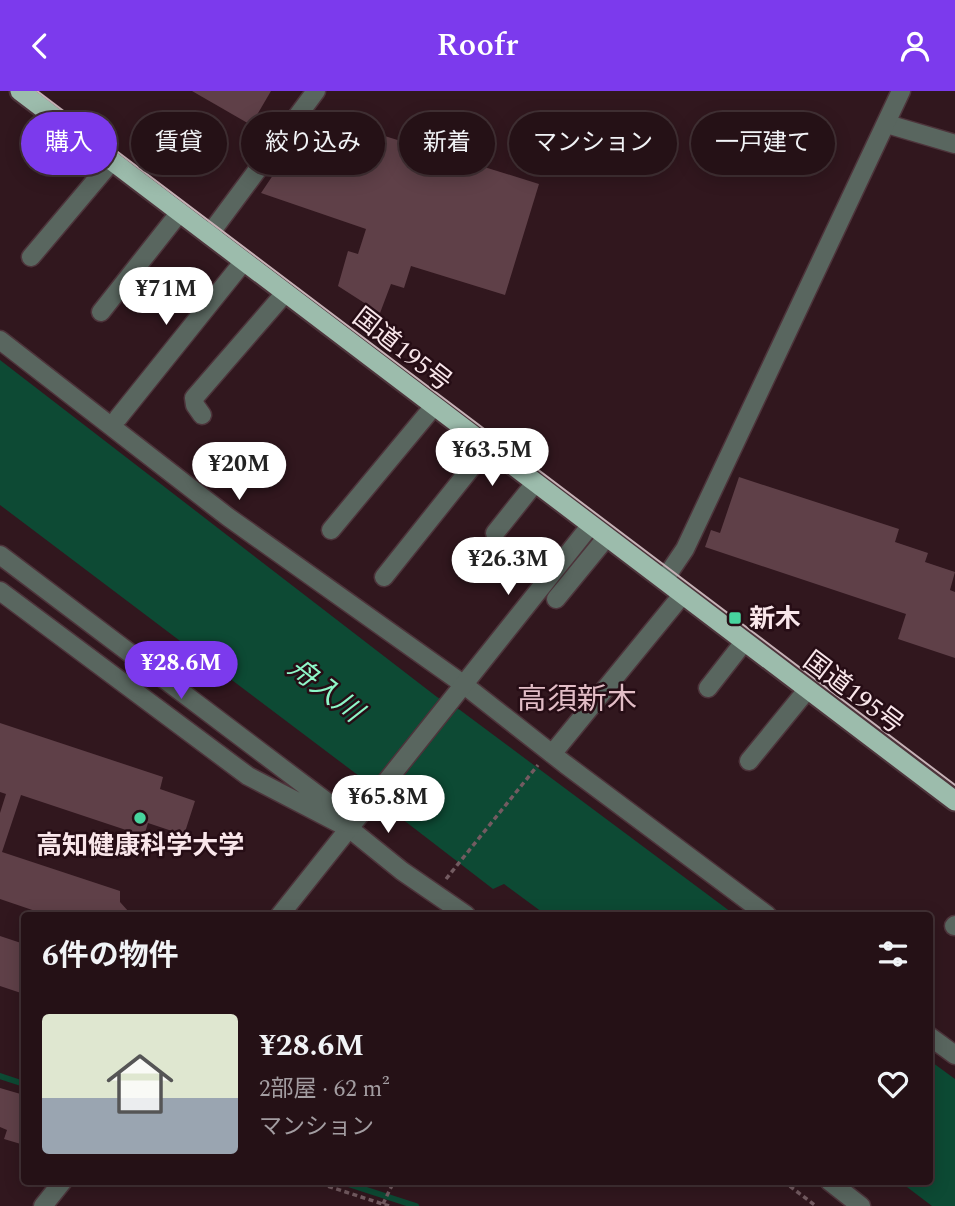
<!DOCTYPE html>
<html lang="ja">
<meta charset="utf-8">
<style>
body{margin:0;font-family:Spectral,"Noto Sans JP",serif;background:#311f23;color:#f1f3f6;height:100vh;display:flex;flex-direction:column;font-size:26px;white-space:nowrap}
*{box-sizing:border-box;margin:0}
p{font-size:23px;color:#a39da1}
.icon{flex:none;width:38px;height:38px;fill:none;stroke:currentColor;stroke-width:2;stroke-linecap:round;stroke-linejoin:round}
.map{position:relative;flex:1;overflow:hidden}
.drawer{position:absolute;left:21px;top:821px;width:912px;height:273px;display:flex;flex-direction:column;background:#251116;border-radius:7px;box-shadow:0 4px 18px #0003,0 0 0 2px #423135}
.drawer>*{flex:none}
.banner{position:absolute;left:21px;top:21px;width:914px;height:63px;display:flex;gap:14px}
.price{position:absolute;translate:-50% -60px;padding:0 16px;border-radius:24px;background:#fff;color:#222;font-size:23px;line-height:46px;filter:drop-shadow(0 2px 4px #0008)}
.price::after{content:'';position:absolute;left:50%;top:42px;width:21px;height:16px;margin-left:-10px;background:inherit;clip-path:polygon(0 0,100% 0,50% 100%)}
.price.current{background:#7c3aed;color:#fff}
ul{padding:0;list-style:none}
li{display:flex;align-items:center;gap:21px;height:175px;padding:0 21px}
li span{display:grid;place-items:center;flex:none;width:196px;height:140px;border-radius:7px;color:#555}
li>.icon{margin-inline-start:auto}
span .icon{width:84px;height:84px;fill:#fffc;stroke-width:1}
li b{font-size:30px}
h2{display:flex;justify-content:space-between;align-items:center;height:84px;padding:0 21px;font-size:30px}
.tag{padding:0 24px;border-radius:32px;background:#251116;box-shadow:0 4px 18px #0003,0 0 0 2px #423135;font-size:24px;line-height:63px}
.tag.current{background:#7c3aed;color:#fff}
header{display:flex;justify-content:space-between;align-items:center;height:91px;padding:0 21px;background:#7c3aed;color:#fff;font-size:32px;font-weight:600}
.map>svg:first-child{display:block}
.water{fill:#0d4a34}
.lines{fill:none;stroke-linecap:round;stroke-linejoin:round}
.stream{stroke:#0d4a34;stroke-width:6}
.building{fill:#5f4048}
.minor-casing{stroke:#4d343b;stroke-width:21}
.tertiary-casing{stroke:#4d343b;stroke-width:21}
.trunk-casing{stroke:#4d343b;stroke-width:23}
.path{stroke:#735b61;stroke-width:3.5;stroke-dasharray:5 3.5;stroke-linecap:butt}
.minor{stroke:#59665f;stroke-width:18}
.tertiary{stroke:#59665f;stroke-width:18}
.trunk{stroke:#9cbcac;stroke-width:19}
.tram{stroke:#c7b2b7;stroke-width:2}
.poi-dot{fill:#47d49e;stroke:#260d15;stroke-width:2.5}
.labels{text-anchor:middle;stroke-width:5;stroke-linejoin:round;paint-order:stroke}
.street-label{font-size:26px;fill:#f9e6ea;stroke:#260d15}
.poi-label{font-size:26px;font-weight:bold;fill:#f9e6ea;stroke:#260d15;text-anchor:start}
.water-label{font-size:28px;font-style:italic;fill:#8ef7c8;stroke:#260d15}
.quarter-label{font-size:30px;fill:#e2bdc6;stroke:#260d15}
</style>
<header><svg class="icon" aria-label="back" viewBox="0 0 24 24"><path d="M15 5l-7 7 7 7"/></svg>Roofr<svg class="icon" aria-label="person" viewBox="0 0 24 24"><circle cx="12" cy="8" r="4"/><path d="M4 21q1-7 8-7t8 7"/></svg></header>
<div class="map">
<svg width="955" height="1115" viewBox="0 0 955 1115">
<rect width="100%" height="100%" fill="#31171e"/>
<!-- water -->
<path class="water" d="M0,269L437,606L460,619L735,824H546L504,793L493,798L384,714L367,691L0,414Z
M929,969L955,988V1115H932L899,1090H929Z"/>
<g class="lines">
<!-- stream -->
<path class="stream" d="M0,985L24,993
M339,1090L416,1115"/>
</g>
<!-- building -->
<path class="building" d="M192,0H271L251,34Z
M314,23L539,93L505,204L411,175L404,197L391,193L380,222L338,195L348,160L358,163L366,138L261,102Z
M739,386L899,438L895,451L928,462L925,471L955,481L950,499L955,501V567L898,548L906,523L705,456L711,439L720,442Z
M0,632L163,686L160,698L195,710L184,744L148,732L144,745L21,704L2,761L120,800V811L129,821L128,824H47L0,808V722L6,703L0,701Z
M0,845L24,853V903L0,895Z
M0,997L24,1004V1054L4,1048L7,1039L0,1036Z"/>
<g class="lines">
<defs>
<path id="minor" d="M887,33L955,53
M209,144L316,0
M31,166L112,70
M101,221L180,121
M0,249L228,426L463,593L565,673L767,824
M202,324L195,314L194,307L285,202
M118,327L244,170
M331,439L434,315
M495,442L535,392
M0,464L327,711L341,728
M384,486L487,357
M0,500L248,685L350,738L402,780L466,824
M556,508L606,447
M708,597L744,551
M552,663L683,503
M749,670L807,599
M954,835L955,834
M929,945L955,964
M829,1090L861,1115"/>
<path id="tertiary" d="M664,489L685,458L901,0
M280,824L590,435
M43,1115L63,1090"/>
<path id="trunk" d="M20,0L955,710"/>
</defs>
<!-- minor casing -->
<use href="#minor" class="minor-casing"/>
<!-- tertiary casing -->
<use href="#tertiary" class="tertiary-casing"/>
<!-- trunk casing -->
<use href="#trunk" class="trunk-casing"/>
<!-- path -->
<path class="path" d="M446,788L538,674
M312,1090L389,1115
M783,1090L816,1115
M383,1113L394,1090"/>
<!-- minor -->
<use href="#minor" class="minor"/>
<!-- tertiary -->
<use href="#tertiary" class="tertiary"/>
<!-- trunk -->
<use href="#trunk" class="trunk"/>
<!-- tram -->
<path class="tram" d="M37,0L955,694"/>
</g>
<!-- markers -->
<g class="poi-dot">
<rect x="728" y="520" width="14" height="14" rx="3.5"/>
<circle cx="140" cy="727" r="7"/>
</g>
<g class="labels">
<!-- street labels -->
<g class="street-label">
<text transform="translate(403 258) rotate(38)" y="9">国道195号</text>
<text transform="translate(854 601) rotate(37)" y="9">国道195号</text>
</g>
<!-- poi labels -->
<g class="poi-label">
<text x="749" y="536">新木</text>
<text x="140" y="763" text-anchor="middle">高知健康科学大学</text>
</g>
<!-- water labels -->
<g class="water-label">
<text transform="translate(326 598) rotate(38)" y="10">舟入川</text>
</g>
<!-- quarter labels -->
<g class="quarter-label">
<text x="577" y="618">高須新木</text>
</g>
</g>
</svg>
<b class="price" style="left:166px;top:236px">¥71M</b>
<b class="price" style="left:492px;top:397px">¥63.5M</b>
<b class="price" style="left:239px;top:411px">¥20M</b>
<b class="price" style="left:508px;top:506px">¥26.3M</b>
<b class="price current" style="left:181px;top:610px">¥28.6M</b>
<b class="price" style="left:388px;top:744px">¥65.8M</b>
<div class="banner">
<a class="tag current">購入</a>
<a class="tag">賃貸</a>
<a class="tag">絞り込み</a>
<a class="tag">新着</a>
<a class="tag">マンション</a>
<a class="tag">一戸建て</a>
</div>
<section class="drawer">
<h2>6件の物件<svg class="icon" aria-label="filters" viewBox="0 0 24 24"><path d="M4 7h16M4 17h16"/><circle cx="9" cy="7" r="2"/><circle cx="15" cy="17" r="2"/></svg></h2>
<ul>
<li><span style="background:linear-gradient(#dfe7d0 60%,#9aa5b1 0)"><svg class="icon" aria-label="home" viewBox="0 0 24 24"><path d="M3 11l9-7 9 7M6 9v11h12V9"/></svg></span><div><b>¥28.6M</b><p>2部屋 · 62 m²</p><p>マンション</p></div><svg class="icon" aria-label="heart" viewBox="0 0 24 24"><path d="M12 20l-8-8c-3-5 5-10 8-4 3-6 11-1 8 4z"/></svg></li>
</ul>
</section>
</div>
